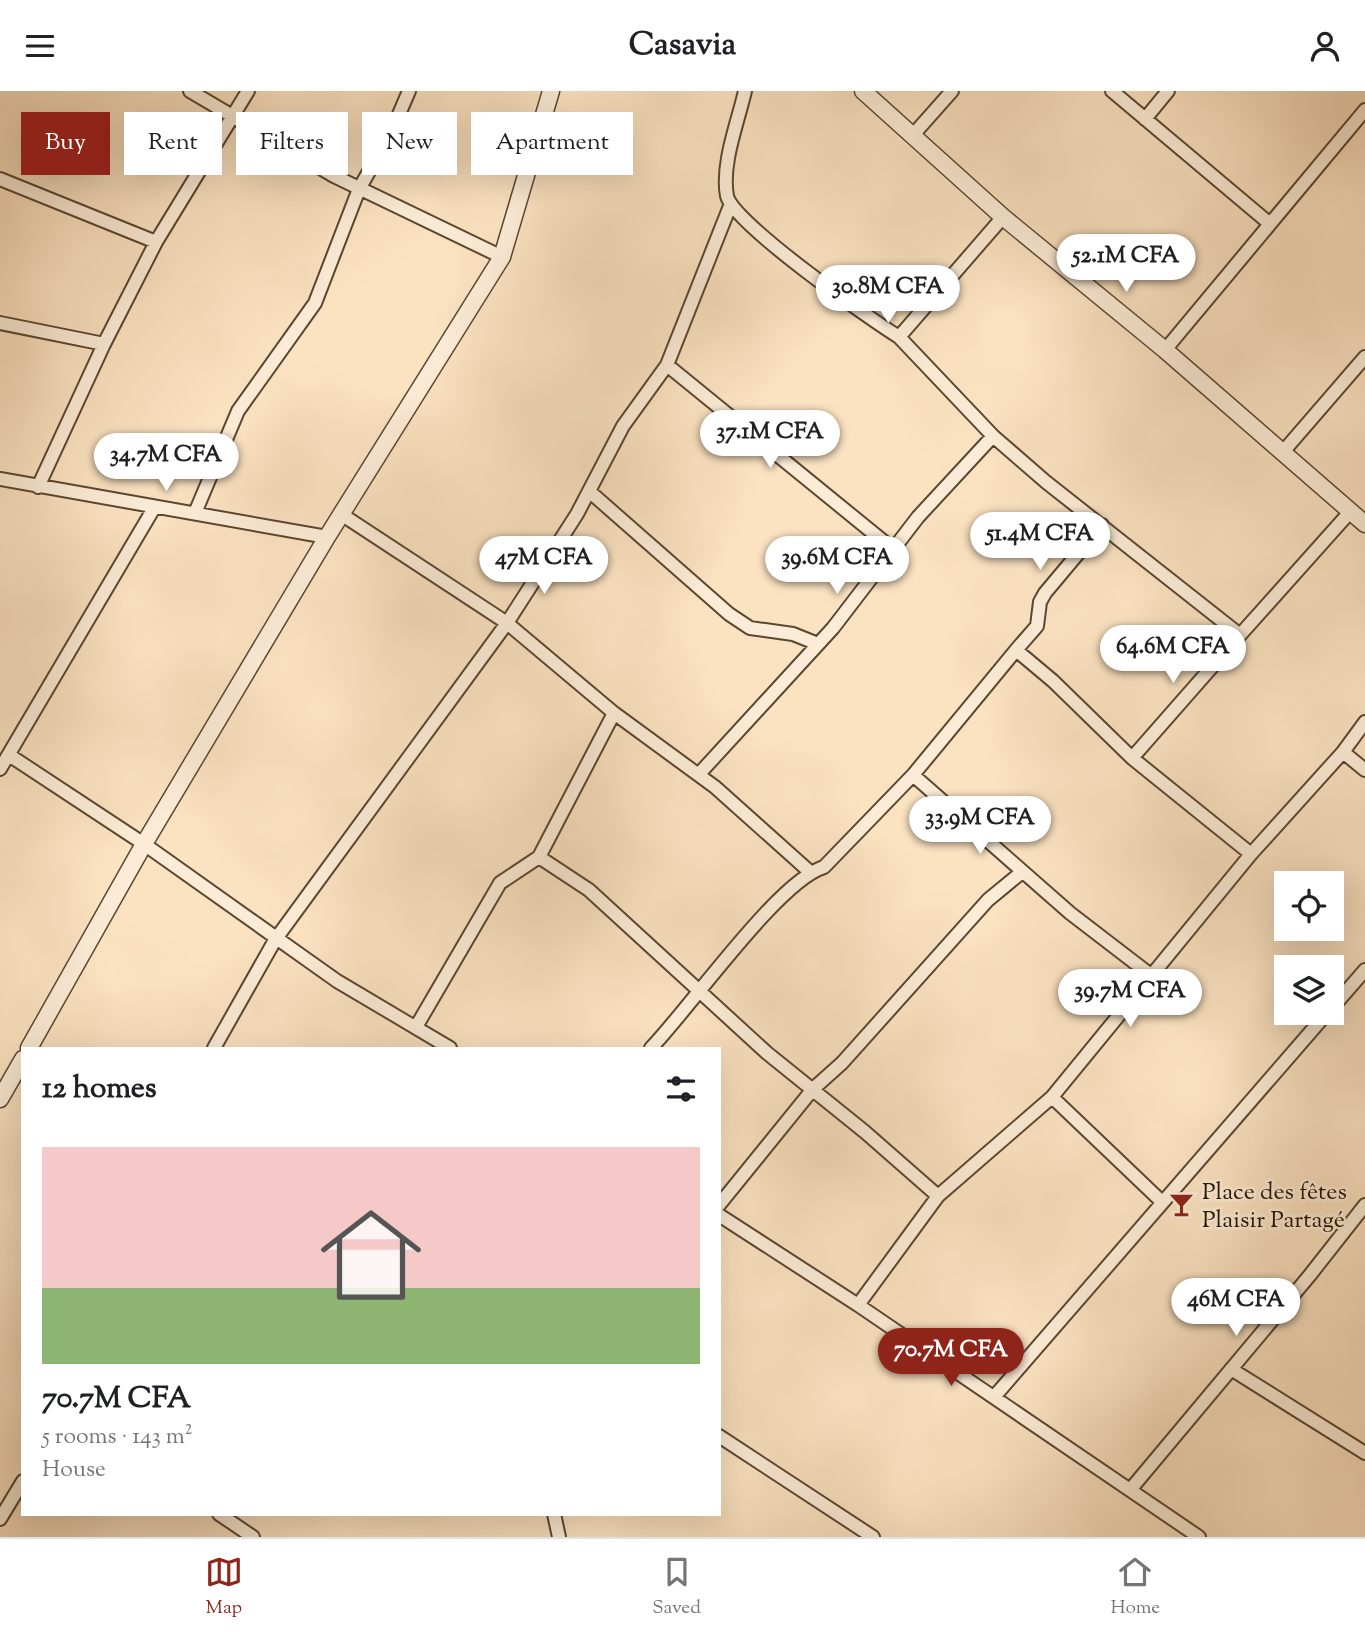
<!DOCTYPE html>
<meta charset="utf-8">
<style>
body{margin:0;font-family:"Sorts Mill Goudy",serif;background:#f2f2f2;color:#202124;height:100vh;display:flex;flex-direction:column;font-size:26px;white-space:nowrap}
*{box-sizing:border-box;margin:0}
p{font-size:23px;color:#757577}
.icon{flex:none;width:38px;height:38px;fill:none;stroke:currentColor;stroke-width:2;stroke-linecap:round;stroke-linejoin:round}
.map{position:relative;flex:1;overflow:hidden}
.sheet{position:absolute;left:21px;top:956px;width:700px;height:469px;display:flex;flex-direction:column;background:#fff;border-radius:0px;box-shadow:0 7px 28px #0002}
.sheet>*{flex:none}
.banner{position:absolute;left:21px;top:21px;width:700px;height:63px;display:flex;gap:14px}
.fabs{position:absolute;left:1274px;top:780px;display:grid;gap:14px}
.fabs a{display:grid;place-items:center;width:70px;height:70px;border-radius:0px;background:#fff;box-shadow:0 7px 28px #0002;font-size:35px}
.price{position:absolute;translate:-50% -60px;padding:0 16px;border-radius:24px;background:#fff;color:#222;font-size:23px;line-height:46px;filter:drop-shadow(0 2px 4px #0008)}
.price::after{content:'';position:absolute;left:50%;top:42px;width:21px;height:16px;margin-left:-10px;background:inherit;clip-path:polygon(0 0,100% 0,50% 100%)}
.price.on{background:#8f2418;color:#fff}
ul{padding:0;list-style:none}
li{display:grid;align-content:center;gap:14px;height:371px;padding:0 21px}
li+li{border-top:2px solid #e0e0e0}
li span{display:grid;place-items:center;height:217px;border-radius:0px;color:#555}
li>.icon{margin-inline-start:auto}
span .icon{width:126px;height:126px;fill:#fffc;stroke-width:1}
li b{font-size:30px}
h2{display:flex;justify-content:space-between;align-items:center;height:84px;padding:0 21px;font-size:30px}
.pill{padding:0 24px;border-radius:0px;background:#fff;box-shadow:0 7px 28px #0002;font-size:24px;line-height:63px}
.pill.on{background:#8f2418;color:#fff}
header{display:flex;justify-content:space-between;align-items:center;height:91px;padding:0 21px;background:#fff;font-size:32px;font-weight:700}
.tabs{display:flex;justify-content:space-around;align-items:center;height:98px;border-top:2px solid #e0e0e0;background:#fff;font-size:19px;color:#757577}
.tabs a{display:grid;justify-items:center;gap:4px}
.tabs .on{color:#8f2418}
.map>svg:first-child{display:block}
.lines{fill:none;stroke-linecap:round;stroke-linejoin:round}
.minor-casing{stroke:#5a4730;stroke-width:16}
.tertiary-casing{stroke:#5a4730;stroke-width:19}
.minor{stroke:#fcecd7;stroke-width:12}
.tertiary{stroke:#fcecd7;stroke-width:16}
.labels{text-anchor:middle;stroke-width:5;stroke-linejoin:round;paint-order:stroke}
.poi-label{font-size:24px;fill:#241300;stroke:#fcecd7;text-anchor:start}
</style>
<header><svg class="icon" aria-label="menu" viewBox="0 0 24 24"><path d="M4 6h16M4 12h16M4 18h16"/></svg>Casavia<svg class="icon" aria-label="person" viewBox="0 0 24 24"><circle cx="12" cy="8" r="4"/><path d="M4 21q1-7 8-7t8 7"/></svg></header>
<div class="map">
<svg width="1365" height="1446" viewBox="0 0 1365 1446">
<rect width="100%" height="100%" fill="#fbe2c1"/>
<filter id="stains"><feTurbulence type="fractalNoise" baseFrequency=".00286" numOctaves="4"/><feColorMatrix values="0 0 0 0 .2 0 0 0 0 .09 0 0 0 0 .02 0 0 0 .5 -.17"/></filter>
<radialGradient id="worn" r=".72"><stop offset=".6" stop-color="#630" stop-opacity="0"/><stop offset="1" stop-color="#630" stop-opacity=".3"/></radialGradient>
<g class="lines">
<defs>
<path id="minor" d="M190,0L334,85L502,166
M745,0C738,31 721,73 727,105C733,132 870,228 899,246
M1112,0L1270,133
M1145,28L1168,0
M913,44L952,0
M0,88L156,151L248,0
M1003,126L899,246L993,345L1046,391L1240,544L1350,421
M0,232L104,253
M1165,259L1365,19
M667,274L894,459
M1282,362L1365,266
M0,388L327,446
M38,396L104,253L156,151
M589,400L729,523L750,537L793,543L818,553
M195,422L238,320L315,212L359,98L391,42L409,0
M341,423L507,532L614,622L715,696L810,781
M1016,559L1037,535L1040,511L1045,502L1102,434
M1343,661L1365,679
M9,664L144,753L337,890L450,957
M1132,667L1240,544
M0,678L154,417
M699,683L833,537L918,426L993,345
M913,684L1070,822L1152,885
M539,766L589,799L767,962L865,1041L938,1105
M1332,917L1365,879
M416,936L500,792L539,766L614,622
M214,957L275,849L507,532L577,423L623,335L667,274L730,115
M651,957C690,917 778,790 824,776L913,684L1016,559L1053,590L1132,667L1251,763
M1052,1006L1161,1110
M719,1114L813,998L842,972L988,809L1022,781
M719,1124L858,1214L1199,1446
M858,1214L938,1105L1052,1006L1251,763L1343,661L1365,631
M1231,1278L1365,1362
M994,1306L1327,922
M719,1345L873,1446
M1130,1399L1310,1184L1365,1114
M219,1423L253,1446
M554,1423L559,1446
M0,1428L23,1390"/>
<path id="tertiary" d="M863,0L1003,126L1165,259L1365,433
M29,957L144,753L327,446L502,166L551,0
M0,1008L23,968"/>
</defs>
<!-- minor casing -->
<use href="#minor" class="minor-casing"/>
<!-- tertiary casing -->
<use href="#tertiary" class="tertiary-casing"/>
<!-- minor -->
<use href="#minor" class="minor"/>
<!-- tertiary -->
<use href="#tertiary" class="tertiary"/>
</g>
<!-- icons -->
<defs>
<symbol id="bar-bare" viewBox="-9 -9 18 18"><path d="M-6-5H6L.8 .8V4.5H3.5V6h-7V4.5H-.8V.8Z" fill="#8f2418" stroke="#fcecd7" stroke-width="2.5" paint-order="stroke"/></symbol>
</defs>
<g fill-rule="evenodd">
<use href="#bar-bare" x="1164" y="1096" width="35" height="35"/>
</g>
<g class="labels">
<!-- poi labels -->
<g class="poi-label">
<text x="1202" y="1108">Place des fêtes<tspan x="1202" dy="28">Plaisir Partagé</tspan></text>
</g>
</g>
<rect width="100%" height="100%" filter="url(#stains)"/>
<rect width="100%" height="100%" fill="url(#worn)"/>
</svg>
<div class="fabs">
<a><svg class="icon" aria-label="locate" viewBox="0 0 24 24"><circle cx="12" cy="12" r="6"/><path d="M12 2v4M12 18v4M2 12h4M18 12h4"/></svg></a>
<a><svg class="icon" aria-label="layers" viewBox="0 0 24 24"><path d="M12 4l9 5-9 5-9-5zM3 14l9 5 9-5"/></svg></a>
</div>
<b class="price" style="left:1126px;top:203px">52.1M CFA</b>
<b class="price" style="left:888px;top:234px">30.8M CFA</b>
<b class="price" style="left:770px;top:379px">37.1M CFA</b>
<b class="price" style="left:166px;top:402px">34.7M CFA</b>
<b class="price" style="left:1040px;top:481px">51.4M CFA</b>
<b class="price" style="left:544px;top:505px">47M CFA</b>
<b class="price" style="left:837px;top:505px">39.6M CFA</b>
<b class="price" style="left:1173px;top:594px">64.6M CFA</b>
<b class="price" style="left:980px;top:765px">33.9M CFA</b>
<b class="price" style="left:1130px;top:938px">39.7M CFA</b>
<b class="price" style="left:1236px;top:1247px">46M CFA</b>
<b class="price on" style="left:951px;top:1297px">70.7M CFA</b>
<div class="banner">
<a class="pill on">Buy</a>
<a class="pill">Rent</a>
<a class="pill">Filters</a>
<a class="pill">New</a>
<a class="pill">Apartment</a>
</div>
<section class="sheet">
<h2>12 homes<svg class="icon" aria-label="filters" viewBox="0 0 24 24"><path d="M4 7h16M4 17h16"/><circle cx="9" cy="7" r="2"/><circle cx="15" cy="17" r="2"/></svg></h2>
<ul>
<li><span style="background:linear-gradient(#f6c9c9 65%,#8fb573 0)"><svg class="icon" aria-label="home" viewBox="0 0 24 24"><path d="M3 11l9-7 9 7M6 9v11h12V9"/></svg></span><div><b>70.7M CFA</b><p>5 rooms · 143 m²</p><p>House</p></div></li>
</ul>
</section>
</div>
<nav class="tabs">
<a class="on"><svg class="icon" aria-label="map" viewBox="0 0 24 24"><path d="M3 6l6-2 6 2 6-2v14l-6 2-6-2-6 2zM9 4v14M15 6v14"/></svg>Map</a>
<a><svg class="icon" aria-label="saved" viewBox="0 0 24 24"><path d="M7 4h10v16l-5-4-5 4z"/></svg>Saved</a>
<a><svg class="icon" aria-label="home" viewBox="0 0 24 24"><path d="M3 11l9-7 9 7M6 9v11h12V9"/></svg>Home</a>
</nav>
